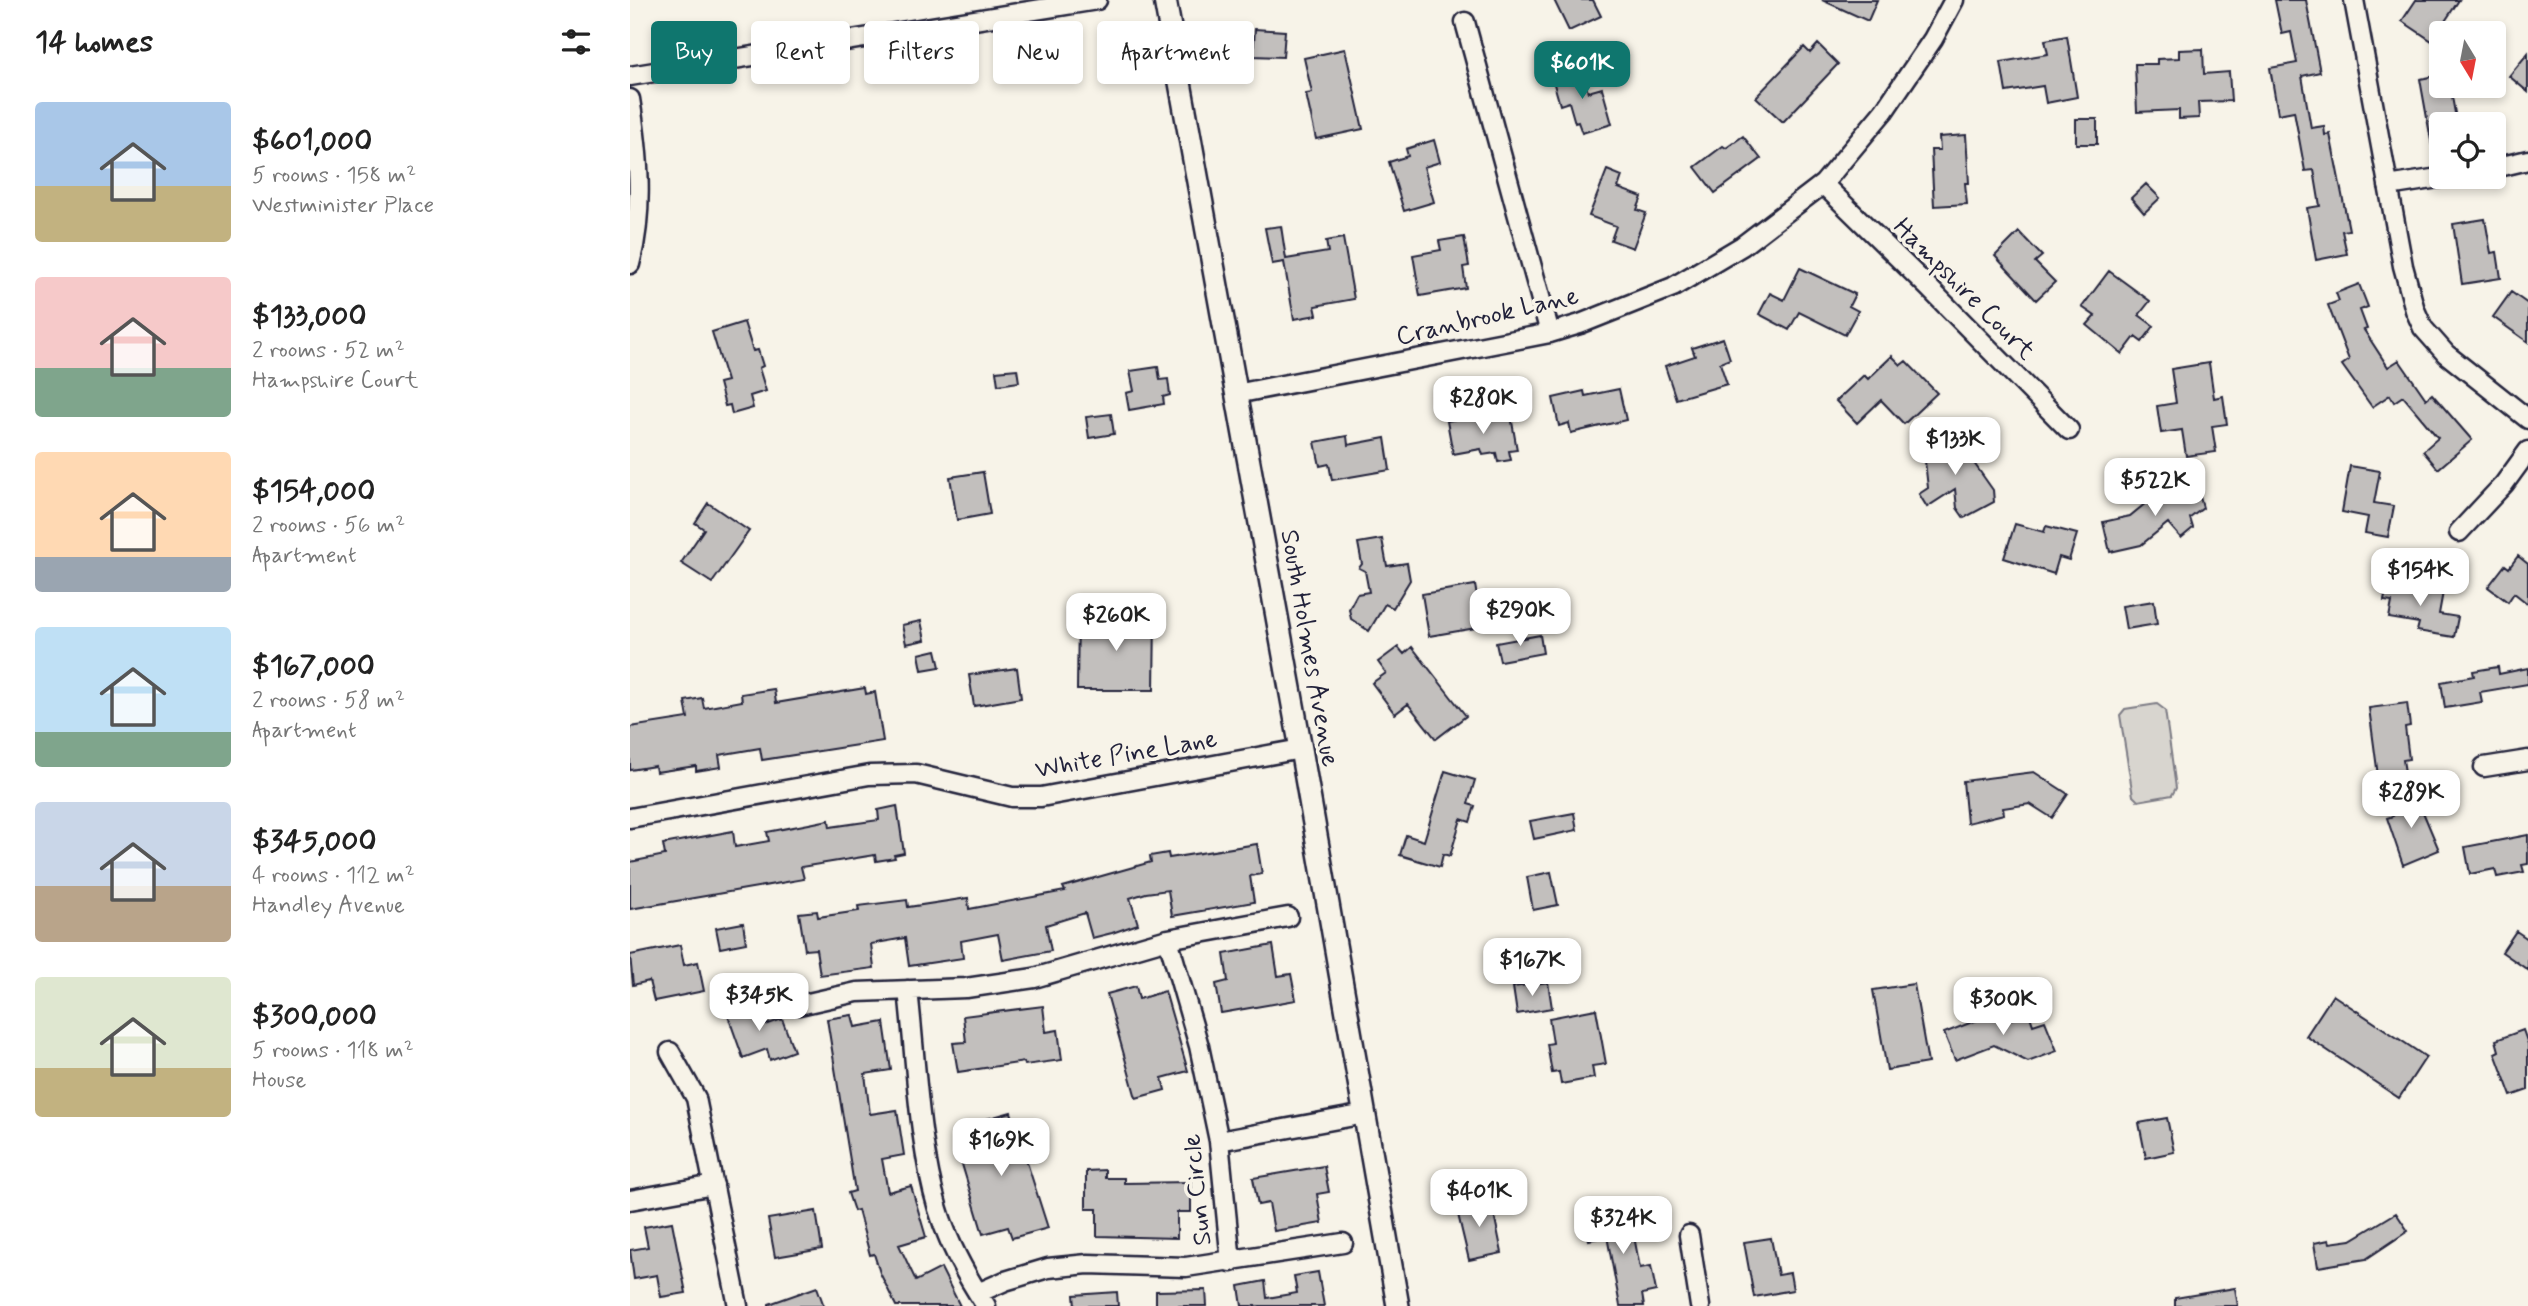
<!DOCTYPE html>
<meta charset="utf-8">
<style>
body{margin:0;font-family:Mynerve,sans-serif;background:#f2f2f2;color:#222;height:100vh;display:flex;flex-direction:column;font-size:26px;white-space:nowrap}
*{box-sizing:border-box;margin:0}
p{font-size:23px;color:#767676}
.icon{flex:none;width:38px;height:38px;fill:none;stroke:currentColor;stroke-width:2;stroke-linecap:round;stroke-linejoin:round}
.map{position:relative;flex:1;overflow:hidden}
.details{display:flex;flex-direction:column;background:#fff;width:630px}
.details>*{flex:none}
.guide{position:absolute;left:21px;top:21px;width:665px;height:63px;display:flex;gap:14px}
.needle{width:46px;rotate:170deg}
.controls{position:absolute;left:1799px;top:21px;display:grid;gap:14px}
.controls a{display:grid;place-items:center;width:77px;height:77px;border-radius:7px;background:#fff;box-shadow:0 4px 10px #0003;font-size:35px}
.price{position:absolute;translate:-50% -60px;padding:0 16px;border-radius:14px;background:#fff;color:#222;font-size:23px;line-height:46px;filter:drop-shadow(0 2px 4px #0008)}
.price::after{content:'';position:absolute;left:50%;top:42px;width:21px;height:16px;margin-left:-10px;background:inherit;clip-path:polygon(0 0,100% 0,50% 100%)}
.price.selected{background:#0f766e;color:#fff}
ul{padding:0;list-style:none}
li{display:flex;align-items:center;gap:21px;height:175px;padding:0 35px}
li span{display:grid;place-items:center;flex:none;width:196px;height:140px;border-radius:7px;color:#555}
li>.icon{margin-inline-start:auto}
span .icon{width:84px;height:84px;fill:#fffc;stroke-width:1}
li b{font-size:30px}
h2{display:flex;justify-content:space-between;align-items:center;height:84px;padding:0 35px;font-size:30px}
.chip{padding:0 24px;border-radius:7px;background:#fff;box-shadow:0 4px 10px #0003;font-size:24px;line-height:63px}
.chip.selected{background:#0f766e;color:#fff}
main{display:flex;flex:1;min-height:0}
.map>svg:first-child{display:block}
.green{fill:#d8d5cf;stroke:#7d7c85;stroke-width:2}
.building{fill:#c2bfbd;stroke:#22223b;stroke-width:2}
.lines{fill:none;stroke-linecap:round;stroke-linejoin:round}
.minor-casing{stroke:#22223b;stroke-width:23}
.tertiary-casing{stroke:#22223b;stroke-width:26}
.minor{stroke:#f7f3e8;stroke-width:18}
.tertiary{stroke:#f7f3e8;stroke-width:21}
.labels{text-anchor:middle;stroke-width:7;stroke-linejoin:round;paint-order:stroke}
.street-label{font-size:26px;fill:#22223b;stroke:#f7f3e8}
</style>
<main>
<section class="details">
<h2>14 homes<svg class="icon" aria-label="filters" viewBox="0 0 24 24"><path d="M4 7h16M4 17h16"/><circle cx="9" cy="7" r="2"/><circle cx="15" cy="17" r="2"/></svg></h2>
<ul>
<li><span style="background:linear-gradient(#a9c7e8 60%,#c2b280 0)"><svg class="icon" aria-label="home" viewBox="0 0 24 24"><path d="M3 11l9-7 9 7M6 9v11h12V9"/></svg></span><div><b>$601,000</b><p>5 rooms · 158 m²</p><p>Westminister Place</p></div></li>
<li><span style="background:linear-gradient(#f6c9c9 65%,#7fa58c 0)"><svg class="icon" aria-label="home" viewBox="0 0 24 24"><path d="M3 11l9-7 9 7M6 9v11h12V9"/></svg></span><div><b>$133,000</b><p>2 rooms · 52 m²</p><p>Hampshire Court</p></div></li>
<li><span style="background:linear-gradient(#ffd9b3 75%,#9aa5b1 0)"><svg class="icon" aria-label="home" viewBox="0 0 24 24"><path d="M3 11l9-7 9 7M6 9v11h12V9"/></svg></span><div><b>$154,000</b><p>2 rooms · 56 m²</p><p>Apartment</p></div></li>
<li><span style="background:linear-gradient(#bfe0f5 75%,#7fa58c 0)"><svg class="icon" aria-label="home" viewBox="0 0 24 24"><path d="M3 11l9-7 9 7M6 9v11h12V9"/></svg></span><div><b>$167,000</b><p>2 rooms · 58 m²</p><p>Apartment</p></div></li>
<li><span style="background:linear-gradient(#c9d6e8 60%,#b9a48a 0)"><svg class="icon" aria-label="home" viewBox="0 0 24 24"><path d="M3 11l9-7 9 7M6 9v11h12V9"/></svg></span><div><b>$345,000</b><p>4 rooms · 112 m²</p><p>Handley Avenue</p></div></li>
<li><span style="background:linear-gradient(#dfe7d0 65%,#c2b280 0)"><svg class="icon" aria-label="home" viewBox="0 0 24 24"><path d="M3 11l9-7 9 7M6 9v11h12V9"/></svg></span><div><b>$300,000</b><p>5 rooms · 118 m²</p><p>House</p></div></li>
</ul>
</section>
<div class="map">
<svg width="1898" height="1306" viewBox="0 0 1898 1306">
<rect width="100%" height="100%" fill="#f7f3e8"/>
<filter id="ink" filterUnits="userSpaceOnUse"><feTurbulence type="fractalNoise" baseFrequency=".0143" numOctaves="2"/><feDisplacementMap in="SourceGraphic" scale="14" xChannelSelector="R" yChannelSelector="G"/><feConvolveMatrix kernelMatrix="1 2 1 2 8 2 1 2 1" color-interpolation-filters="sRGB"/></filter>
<g filter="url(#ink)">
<!-- green -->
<path class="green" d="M1527,704L1535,710L1546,788L1542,795L1508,801L1503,796L1490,715L1495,709Z"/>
<!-- building -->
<path class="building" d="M924,0H963L971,16L939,31Z
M1192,0H1247L1238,21Z
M1645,0H1676L1690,72L1672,76L1681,128L1694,126L1695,135L1700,134L1719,230L1712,231L1717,254L1686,260L1677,208L1690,206L1684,170L1675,171L1664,111L1648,114L1640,68L1667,63L1661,32L1652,34Z
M1786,0H1829L1802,41L1772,21Z
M625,29L655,31L653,57L623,56Z
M1437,36L1447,97L1416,103L1413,86L1376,92L1371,62L1418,54L1415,40Z
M1188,44L1208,64L1153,122L1126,97L1174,47L1180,53Z
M715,49L733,129L686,139L676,94L682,93L674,58Z
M1573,49L1574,74L1599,72L1601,101L1568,102L1569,118L1549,119V110L1507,112L1505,64H1527V59L1549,58V50Z
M1898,53V92L1879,76Z
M950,68L958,92L972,88L982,124L952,133L948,122L945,123L939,102L930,105L922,77Z
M1811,75V86H1820L1827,124H1811V156L1804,157L1790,79Z
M1446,119H1467V144H1446Z
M1336,135L1339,183H1335L1337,204L1304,206L1301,150H1310L1309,137Z
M1113,136L1131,159L1085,193L1065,167L1093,146L1096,148Z
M804,140L810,162L794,167L804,202L774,211L759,162L778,156L776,149Z
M977,170L992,176L988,188L1012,197L1007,210L1016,213L1003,248L981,240L986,226L959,216Z
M1516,184L1530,198L1514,213L1501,198Z
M1855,219L1861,253L1867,252L1871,278L1832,284L1823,224Z
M651,226L656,259L698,252L696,241L713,238L724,299L685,306L687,315L664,319L654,262L642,264L635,228Z
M1389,232L1412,256L1405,262L1425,282L1406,300L1365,256Z
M834,237L839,266L833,267L836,288L790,296L783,255L811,250L809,241Z
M1170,268L1225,294L1219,306L1228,311L1215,335L1169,312L1159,330L1129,314L1140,293L1154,300Z
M1479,271L1520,301L1509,315L1524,326L1512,342L1505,337L1492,354L1457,325L1465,316L1452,307Z
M1729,284L1738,307L1730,310L1737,329L1734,330L1758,367L1769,360L1796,399L1802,394L1842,440L1808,469L1793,451L1808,438L1773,396L1764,402L1760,395L1742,407L1712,365L1719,360L1698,305L1709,301L1706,293Z
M1881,292L1898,304V342L1863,317Z
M114,322L123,351L128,350L133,366L129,368L136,391L120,396L123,408L102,414L100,405L95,406L89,383L97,381L82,332Z
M1093,338L1100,359L1090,363L1097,384L1046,399L1035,366L1065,356L1062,348Z
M1262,356L1271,365L1276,361L1307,393L1274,424L1251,400L1227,423L1206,401L1234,375L1238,379Z
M1579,363L1584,398L1593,396L1597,424L1582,426L1586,452L1556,456L1552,430L1531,433L1527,406L1546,403L1541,369Z
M528,367L530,380L538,379L540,395L533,397L534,404L499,410L496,393L504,391L500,371Z
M387,369L389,382L368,385L366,371Z
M989,389L996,420L941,433L939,423L929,426L923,398L954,391L955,396Z
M481,414L484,434L459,438L456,417Z
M848,415L849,422L881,416L887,450L879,451L881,460L868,462L866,453L853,455L851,449L823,454L817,421Z
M717,436L718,445L755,438L760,470L702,480L699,464L690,466L685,442Z
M1334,438L1338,445L1339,456L1363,490L1364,502L1334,518L1327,508L1325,489L1297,507L1289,494L1298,488L1293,443Z
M1720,466L1750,471L1744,503L1764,506L1758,537L1735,533L1738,517L1712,512Z
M353,472L360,514L327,520L320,477Z
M1545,483L1550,489L1561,486L1570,497L1573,508L1560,518L1563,528L1551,538L1538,523L1511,545L1480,552L1473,522L1500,516L1533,489L1535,491Z
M78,503L119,531L82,583L51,563L74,529L65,523Z
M1385,524L1414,532L1416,526L1447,534L1439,560L1429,557L1424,574L1374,558Z
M752,539L757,566L777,563L780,580L763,608L755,604L739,631L721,619L719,609L727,594L739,592L735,571L729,568L732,564L728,543Z
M1888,556L1898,564V604L1884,593L1878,602L1858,587L1875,565L1879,568Z
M1767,576L1785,579L1784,587L1813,592L1809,614L1828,617L1824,637L1787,631L1789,623L1759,618L1762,602L1754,601L1757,586L1765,587Z
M845,585L852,627L799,636L792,594Z
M1524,601L1527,624L1496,629L1492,606Z
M448,617H525L524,690H447Z
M291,621L295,640L276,644L272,625Z
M910,635L913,653L870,661L866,643Z
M768,647L774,654L782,647L836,716L806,739L778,704L765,714L742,683L756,673L748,662Z
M306,650L310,667L292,670L289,654Z
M1868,667L1869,674L1898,668V684L1850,692L1852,702L1815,708L1811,682L1844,676L1843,671Z
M387,668L391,698L344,706L339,675Z
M235,688L236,694L245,692L253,741L132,760L130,748L89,755L91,767L66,771V766L26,772L25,766L0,770V727L58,718L55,701L72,698L74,708L112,701L111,694L144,689L146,703Z
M1777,703L1780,726L1775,727L1779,759L1773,760L1775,772L1748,776L1739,708Z
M815,771L845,780L838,804L845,806L840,822L831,819L820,856L813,854L810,867L770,855L776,835L794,841Z
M1404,772L1438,794L1422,818L1400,804L1373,808L1374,814L1337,823L1333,781Z
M1785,793L1809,850L1773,865L1757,818L1763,816L1758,804Z
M267,806L274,853L264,855L265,858L246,861L245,855L171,867L174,879L0,909V862L35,855L33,844L103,831L105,847L139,841L137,832L179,824L199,820L200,827L249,820L248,810Z
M944,813L947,830L904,839L900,821Z
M1898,835V864L1892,865L1894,872L1867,877L1865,869L1840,874L1835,847Z
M627,844L632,874L620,876L624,902L542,916L538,890L516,893L500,898L508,924L482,933L462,938L455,913L416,925L421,951L373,960L368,934L331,941L333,958L279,966L275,938L241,944L244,968L190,975L186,949L175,950L169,913L187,911L188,917L229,911L228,906L277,900L278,907L338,898L339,909L435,891L433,887L521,862L520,856L538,853L539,858Z
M921,872L928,905L903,910L897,877Z
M113,923L116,943L90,948L86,928Z
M1886,931L1898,939V970L1872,952Z
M50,945L54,965L68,962L74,991L24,1001L19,981L3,985L0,955Z
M643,945L648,976L661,974L666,1000L591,1013L586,984L598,981L594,954Z
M918,982L922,1008L887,1014L883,987Z
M1284,984L1298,1063L1257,1070L1243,990Z
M506,986L509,999L535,991L558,1071L532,1078L535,1090L506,1098L477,994Z
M1703,995L1796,1057L1769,1098L1676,1036Z
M128,1002L136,1025L152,1019L164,1051L140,1060L137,1049L113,1058L97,1013Z
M413,1006L416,1032L428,1030L432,1060L395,1065L394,1062L328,1072L323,1043L336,1042L333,1016Z
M1378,1008L1382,1019L1399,1013L1403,1025L1415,1021L1427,1051L1398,1062L1364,1045L1325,1060L1314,1033Z
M966,1009L976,1064L962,1066L964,1078L931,1084L929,1072L922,1073L917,1044L923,1043L919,1018Z
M222,1015L225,1027L254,1022L261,1070L235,1074L240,1114L267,1110L274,1155L252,1159L258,1192L281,1186L296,1237L269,1245L286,1281L311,1268L330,1306H266L250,1273L244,1254L240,1255L228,1210L224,1211L218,1193L225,1191L197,1019Z
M1893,1030L1898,1044V1090L1881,1096L1865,1053L1869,1051L1866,1040Z
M381,1112L418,1228L382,1238L378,1227L353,1234L325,1141L349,1134L346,1122Z
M1537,1118L1544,1152L1516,1158L1509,1123Z
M694,1166L699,1192L687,1194L692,1223L644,1231L639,1203L628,1205L623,1178Z
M475,1170V1178H494V1183L561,1182V1212H547V1238L467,1236V1209H456V1171Z
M861,1199L872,1253L839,1260L826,1206Z
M1003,1209L1008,1230L1003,1231L1010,1268L1021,1266L1026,1291L1012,1294L1014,1306H990L977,1236L959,1240L954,1219Z
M186,1211L192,1249L145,1257L138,1219Z
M1766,1213L1778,1231L1736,1259L1688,1267L1684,1243L1699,1240L1700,1243L1721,1240Z
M42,1222L56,1293L31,1297L27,1275L4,1279L0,1250L18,1247L14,1227Z
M1141,1238L1148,1275L1160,1273L1163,1290L1124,1297L1114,1242Z
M688,1272L694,1306H612L609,1286L635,1281L637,1298L667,1293L664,1276Z
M187,1287L194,1306H139V1304Z
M1605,1288L1608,1306H1545V1298Z
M576,1290L577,1306H526V1291Z
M487,1292L488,1306H445L444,1295Z"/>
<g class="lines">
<defs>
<path id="minor" d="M1724,0L1773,266L1785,310L1793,328L1816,354L1898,419
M835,22L920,333
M0,76L467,0
M0,99C9,154 14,210 0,264
M1864,168L1898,160
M1193,184L1298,287L1439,430
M1758,186L1815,177
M606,394L920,333L950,324L1043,287L1112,246L1193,184L1254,111L1303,39L1324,0
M1829,532L1874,484L1898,451
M1854,767L1898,760
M0,818L239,775L286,774L382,797H411L671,749
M538,939L569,1046L589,1141L601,1262
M278,990C286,1060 288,1143 308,1209C318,1243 337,1277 356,1306
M169,1005L227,992L336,988L404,978L538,939L658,917
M40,1052L66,1098L108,1306
M589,1141L735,1114
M0,1200L84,1185
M1059,1235L1070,1306
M348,1293L375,1281L418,1268L458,1264L556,1267L713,1243"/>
<path id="tertiary" d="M535,0L671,749L768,1306"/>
</defs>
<!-- minor casing -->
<use href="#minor" class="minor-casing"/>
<!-- tertiary casing -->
<use href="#tertiary" class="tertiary-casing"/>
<!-- minor -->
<use href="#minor" class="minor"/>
<!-- tertiary -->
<use href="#tertiary" class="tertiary"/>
</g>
</g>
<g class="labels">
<!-- street labels -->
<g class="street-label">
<text transform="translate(1335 288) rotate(45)" y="9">Hampshire Court</text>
<text transform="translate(857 315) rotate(-13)" y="9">Cranbrook Lane</text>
<text transform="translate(681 648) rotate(80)" y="9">South Holmes Avenue</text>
<text transform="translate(496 753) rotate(-10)" y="9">White Pine Lane</text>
<text transform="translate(566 1190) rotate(-96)" y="9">Sun Circle</text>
</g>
</g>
</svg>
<div class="controls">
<a><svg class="needle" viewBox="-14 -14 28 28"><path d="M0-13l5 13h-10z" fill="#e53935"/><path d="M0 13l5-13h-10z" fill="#767676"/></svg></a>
<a><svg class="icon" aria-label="locate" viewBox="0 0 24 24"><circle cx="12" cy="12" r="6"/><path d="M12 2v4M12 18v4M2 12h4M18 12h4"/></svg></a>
</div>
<b class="price selected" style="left:952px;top:101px">$601K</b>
<b class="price" style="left:853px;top:436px">$280K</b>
<b class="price" style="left:1325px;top:477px">$133K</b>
<b class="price" style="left:1525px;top:518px">$522K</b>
<b class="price" style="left:1790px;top:608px">$154K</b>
<b class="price" style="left:890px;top:648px">$290K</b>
<b class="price" style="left:486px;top:653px">$260K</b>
<b class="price" style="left:1781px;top:830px">$289K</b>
<b class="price" style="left:902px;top:998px">$167K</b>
<b class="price" style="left:129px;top:1033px">$345K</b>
<b class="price" style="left:1373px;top:1037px">$300K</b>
<b class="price" style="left:371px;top:1178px">$169K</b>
<b class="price" style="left:849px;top:1229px">$401K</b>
<b class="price" style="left:993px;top:1256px">$324K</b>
<div class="guide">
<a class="chip selected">Buy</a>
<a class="chip">Rent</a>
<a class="chip">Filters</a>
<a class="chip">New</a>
<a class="chip">Apartment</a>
</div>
</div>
</main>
